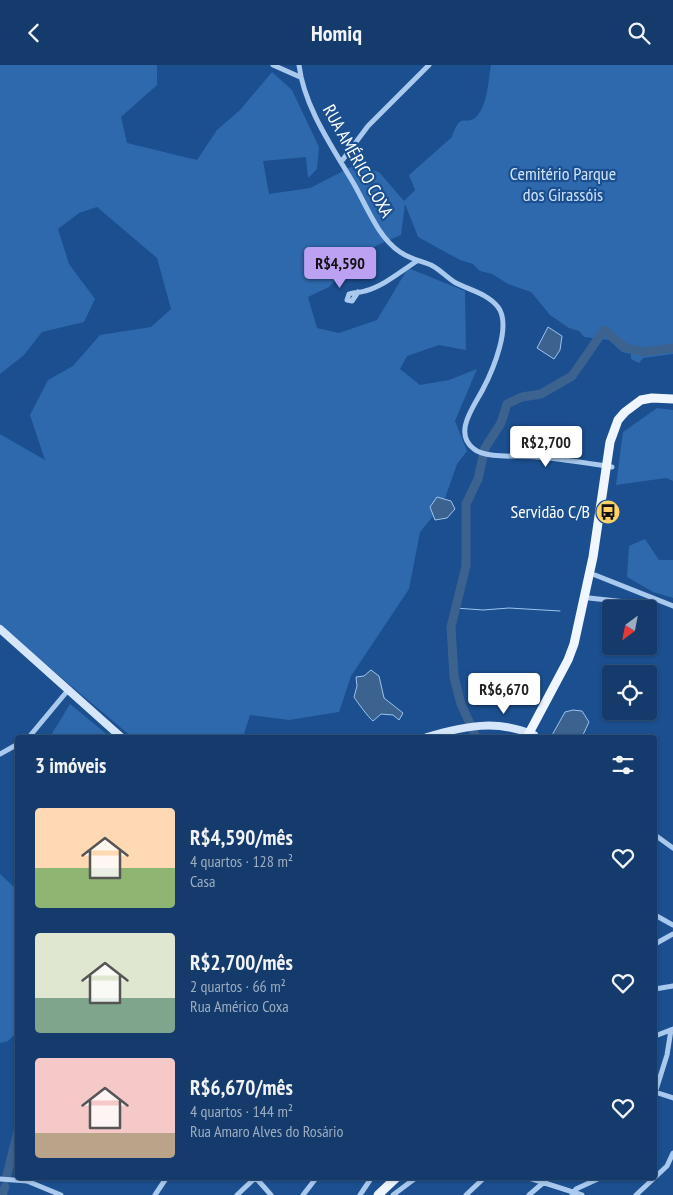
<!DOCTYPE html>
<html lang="pt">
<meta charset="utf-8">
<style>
body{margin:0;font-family:"PT Sans Narrow",sans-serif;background:#1d4271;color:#f1f3f6;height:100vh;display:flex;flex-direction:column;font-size:19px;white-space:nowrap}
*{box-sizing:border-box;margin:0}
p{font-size:16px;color:#9dadc1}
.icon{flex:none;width:28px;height:28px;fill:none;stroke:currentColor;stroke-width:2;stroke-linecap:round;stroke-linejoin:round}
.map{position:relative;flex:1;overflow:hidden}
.details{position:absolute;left:15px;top:670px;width:642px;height:445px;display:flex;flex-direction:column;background:#143b6b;border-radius:5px;box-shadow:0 1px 4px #0004,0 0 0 1px #33557e}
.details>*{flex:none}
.needle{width:32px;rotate:212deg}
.fabs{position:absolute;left:602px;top:535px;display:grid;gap:10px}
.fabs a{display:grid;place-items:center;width:55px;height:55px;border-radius:5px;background:#143b6b;box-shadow:0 1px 4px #0004,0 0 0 1px #33557e;font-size:25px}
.price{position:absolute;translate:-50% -42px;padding:0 11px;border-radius:5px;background:#fff;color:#222;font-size:16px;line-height:32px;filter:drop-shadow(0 1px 2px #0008)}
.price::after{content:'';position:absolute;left:50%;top:30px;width:15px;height:11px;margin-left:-8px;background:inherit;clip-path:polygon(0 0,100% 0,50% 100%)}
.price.active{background:#bca0f2;color:#111}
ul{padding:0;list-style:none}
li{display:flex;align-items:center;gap:15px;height:125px;padding:0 20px}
li span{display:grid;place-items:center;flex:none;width:140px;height:100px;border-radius:5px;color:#555}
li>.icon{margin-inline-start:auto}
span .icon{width:60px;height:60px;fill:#fffc;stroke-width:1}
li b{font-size:21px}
h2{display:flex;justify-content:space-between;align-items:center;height:60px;padding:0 20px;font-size:21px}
header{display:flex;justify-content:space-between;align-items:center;height:65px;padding:0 20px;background:#143b6b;font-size:22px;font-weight:600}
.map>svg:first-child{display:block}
.green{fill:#2e69ad}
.water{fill:#3c6290;stroke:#9cc4f0}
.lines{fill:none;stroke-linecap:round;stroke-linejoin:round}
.stream{stroke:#9cc4f0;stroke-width:1}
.river{stroke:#3c6290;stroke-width:9}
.street{stroke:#a9c9ee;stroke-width:5}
.secondary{stroke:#d6e6fa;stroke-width:8}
.primary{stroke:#f0f6ff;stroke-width:9}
.labels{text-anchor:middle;stroke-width:4.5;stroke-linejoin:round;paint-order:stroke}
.street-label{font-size:18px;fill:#fff;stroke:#1b4f8f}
.park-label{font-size:18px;fill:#cfe3fa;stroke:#1b4f8f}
.poi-label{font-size:18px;fill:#fff;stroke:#1b4f8f;text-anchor:end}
</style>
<header><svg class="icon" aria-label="back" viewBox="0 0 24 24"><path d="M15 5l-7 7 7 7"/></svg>Homiq<svg class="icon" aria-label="search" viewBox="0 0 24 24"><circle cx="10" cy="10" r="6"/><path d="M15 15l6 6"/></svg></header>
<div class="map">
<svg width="673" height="1130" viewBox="0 0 673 1130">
<rect width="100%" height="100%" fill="#1b4f8f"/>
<!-- green -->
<path class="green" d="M0,0H157V20L121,52L127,78L197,95L217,65L240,45L272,7L292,25L319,82L317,104L308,113L306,92L263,96L269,129L310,123L355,100L379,107L404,136L415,125L409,110L452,72C461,45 465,62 476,52C488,40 488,16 491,0H673V289L643,293L639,298L631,294V289L622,287L609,275L584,272L579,266L569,263L550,250L531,227L508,219L492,209L480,206L473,199L460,195L418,172L405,139L401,170L353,191L346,203L329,222L308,232L317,263L339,268L377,255L408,203L465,226L466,285L439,280L407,291L400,304L420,320L449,315L477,304L455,356L467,386L457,399L443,439L420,467L409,524L351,611L339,647L289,655L250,650L243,672H132L0,561V369L45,395L30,350L48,315L73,301L100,270L151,262L171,244L157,193L97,142L79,148L58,164L69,199L95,234L84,257L42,267L24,290L0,309Z
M657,343L673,345V416L666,413L616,420L623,367Z
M645,474L659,495H673V533L653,527L627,512L629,481Z
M70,639L110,672H50Z
M0,809L14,822L17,835L18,966L8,976L0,978Z"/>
<!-- water -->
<path class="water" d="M548,262L562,271L560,285L554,294L537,283Z
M437,432L451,436L455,444L447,453L435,455L430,442Z
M371,605L379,611L384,633L403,648L399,655L393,650L381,649L373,656C369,653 357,637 354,632L357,621L356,612L364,611Z
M573,645L582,646L589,657L582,672H551L565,647Z"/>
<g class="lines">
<!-- stream -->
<path class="stream" d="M455,543L483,545L509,543L560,546"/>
<!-- river -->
<path class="river" d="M476,672L461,639L454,612L451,562L466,501V439L478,414L485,383L501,358L507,339L522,332L541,329L572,311L604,265L624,282L643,287L673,283
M6,1114L18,1066
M2,1130L5,1122"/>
<!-- street -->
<path class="street" d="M273,0L300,12
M299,0C304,42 333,83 354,119C367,142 378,172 400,187C410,194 421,196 431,200C441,205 447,213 456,218C470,225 488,229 498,242C512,260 493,305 483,324C475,340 452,368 474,384C486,394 521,390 537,392C562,394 587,398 612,402
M341,97L368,61L429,0
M358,227L352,236L347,235L349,229C354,227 359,228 365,226C384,221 401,206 417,196
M595,510L673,541
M589,533L626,537
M29,672L69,624
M0,689L18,679
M655,770L673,783
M655,850L673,860
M655,879L673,869
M655,924L673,921
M655,971L673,964
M655,1027L673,1033
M655,1028L667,990L671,965
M526,1112L582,1130
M256,1113L271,1130
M0,1114L27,1116L61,1130
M572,1129L576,1124L602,1112
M155,1130L167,1112
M237,1130L256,1112
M303,1130L317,1112
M360,1130L372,1112
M393,1130L417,1112
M466,1130L485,1112
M529,1130L550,1112
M636,1130L667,1101L673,1088"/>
<!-- secondary -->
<path class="secondary" d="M0,564L121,672
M427,672C464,661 497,654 534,670"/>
<!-- primary -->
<path class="primary" d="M527,672L568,595L574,579L593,492L610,377L618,355L625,347L641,335L652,333L673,334
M378,1130L397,1112"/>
</g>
<!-- icons -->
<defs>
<symbol id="bus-disc" viewBox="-11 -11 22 22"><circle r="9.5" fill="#ffd166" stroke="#1b4f8f"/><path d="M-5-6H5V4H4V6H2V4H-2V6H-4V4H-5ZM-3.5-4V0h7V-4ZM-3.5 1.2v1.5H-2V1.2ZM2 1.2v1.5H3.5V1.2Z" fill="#111"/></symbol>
</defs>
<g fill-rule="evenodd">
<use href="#bus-disc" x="594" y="433" width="28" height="28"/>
</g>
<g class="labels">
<!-- street labels -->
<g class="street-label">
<text transform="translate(358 96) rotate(61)" y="6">RUA AMÉRICO COXA</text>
</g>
<!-- park labels -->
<g class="park-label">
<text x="563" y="115">Cemitério Parque<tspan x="563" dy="21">dos Girassóis</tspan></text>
</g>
<!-- poi labels -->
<g class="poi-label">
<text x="590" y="453">Servidão C/B</text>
</g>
</g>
</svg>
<div class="fabs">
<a><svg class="needle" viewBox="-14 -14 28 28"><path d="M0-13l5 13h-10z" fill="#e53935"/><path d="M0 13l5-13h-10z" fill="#9dadc1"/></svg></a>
<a><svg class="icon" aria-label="locate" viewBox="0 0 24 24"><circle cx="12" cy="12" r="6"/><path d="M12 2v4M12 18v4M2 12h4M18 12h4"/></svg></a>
</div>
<b class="price active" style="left:340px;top:224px">R$4,590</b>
<b class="price" style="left:546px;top:403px">R$2,700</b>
<b class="price" style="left:504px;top:650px">R$6,670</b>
<section class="details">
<h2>3 imóveis<svg class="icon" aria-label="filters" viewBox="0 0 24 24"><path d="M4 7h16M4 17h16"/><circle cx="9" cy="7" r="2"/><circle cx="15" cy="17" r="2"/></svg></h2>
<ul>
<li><span style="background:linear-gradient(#ffd9b3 60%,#8fb573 0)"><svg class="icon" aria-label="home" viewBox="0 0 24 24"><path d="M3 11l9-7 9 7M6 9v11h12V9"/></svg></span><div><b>R$4,590/mês</b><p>4 quartos · 128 m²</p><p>Casa</p></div><svg class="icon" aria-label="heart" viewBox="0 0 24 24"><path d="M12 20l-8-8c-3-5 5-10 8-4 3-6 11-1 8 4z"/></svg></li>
<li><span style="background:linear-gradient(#dfe7d0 65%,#7fa58c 0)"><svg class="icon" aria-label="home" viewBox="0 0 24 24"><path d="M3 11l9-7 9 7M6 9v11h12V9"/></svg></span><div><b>R$2,700/mês</b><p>2 quartos · 66 m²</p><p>Rua Américo Coxa</p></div><svg class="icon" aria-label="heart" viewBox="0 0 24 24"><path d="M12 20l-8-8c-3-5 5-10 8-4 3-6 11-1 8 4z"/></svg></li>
<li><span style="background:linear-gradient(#f6c9c9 75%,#b9a48a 0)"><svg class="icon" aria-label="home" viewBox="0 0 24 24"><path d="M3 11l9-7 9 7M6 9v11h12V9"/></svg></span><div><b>R$6,670/mês</b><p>4 quartos · 144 m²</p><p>Rua Amaro Alves do Rosário</p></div><svg class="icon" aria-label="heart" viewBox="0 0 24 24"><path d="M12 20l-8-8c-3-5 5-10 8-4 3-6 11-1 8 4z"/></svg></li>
</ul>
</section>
</div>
